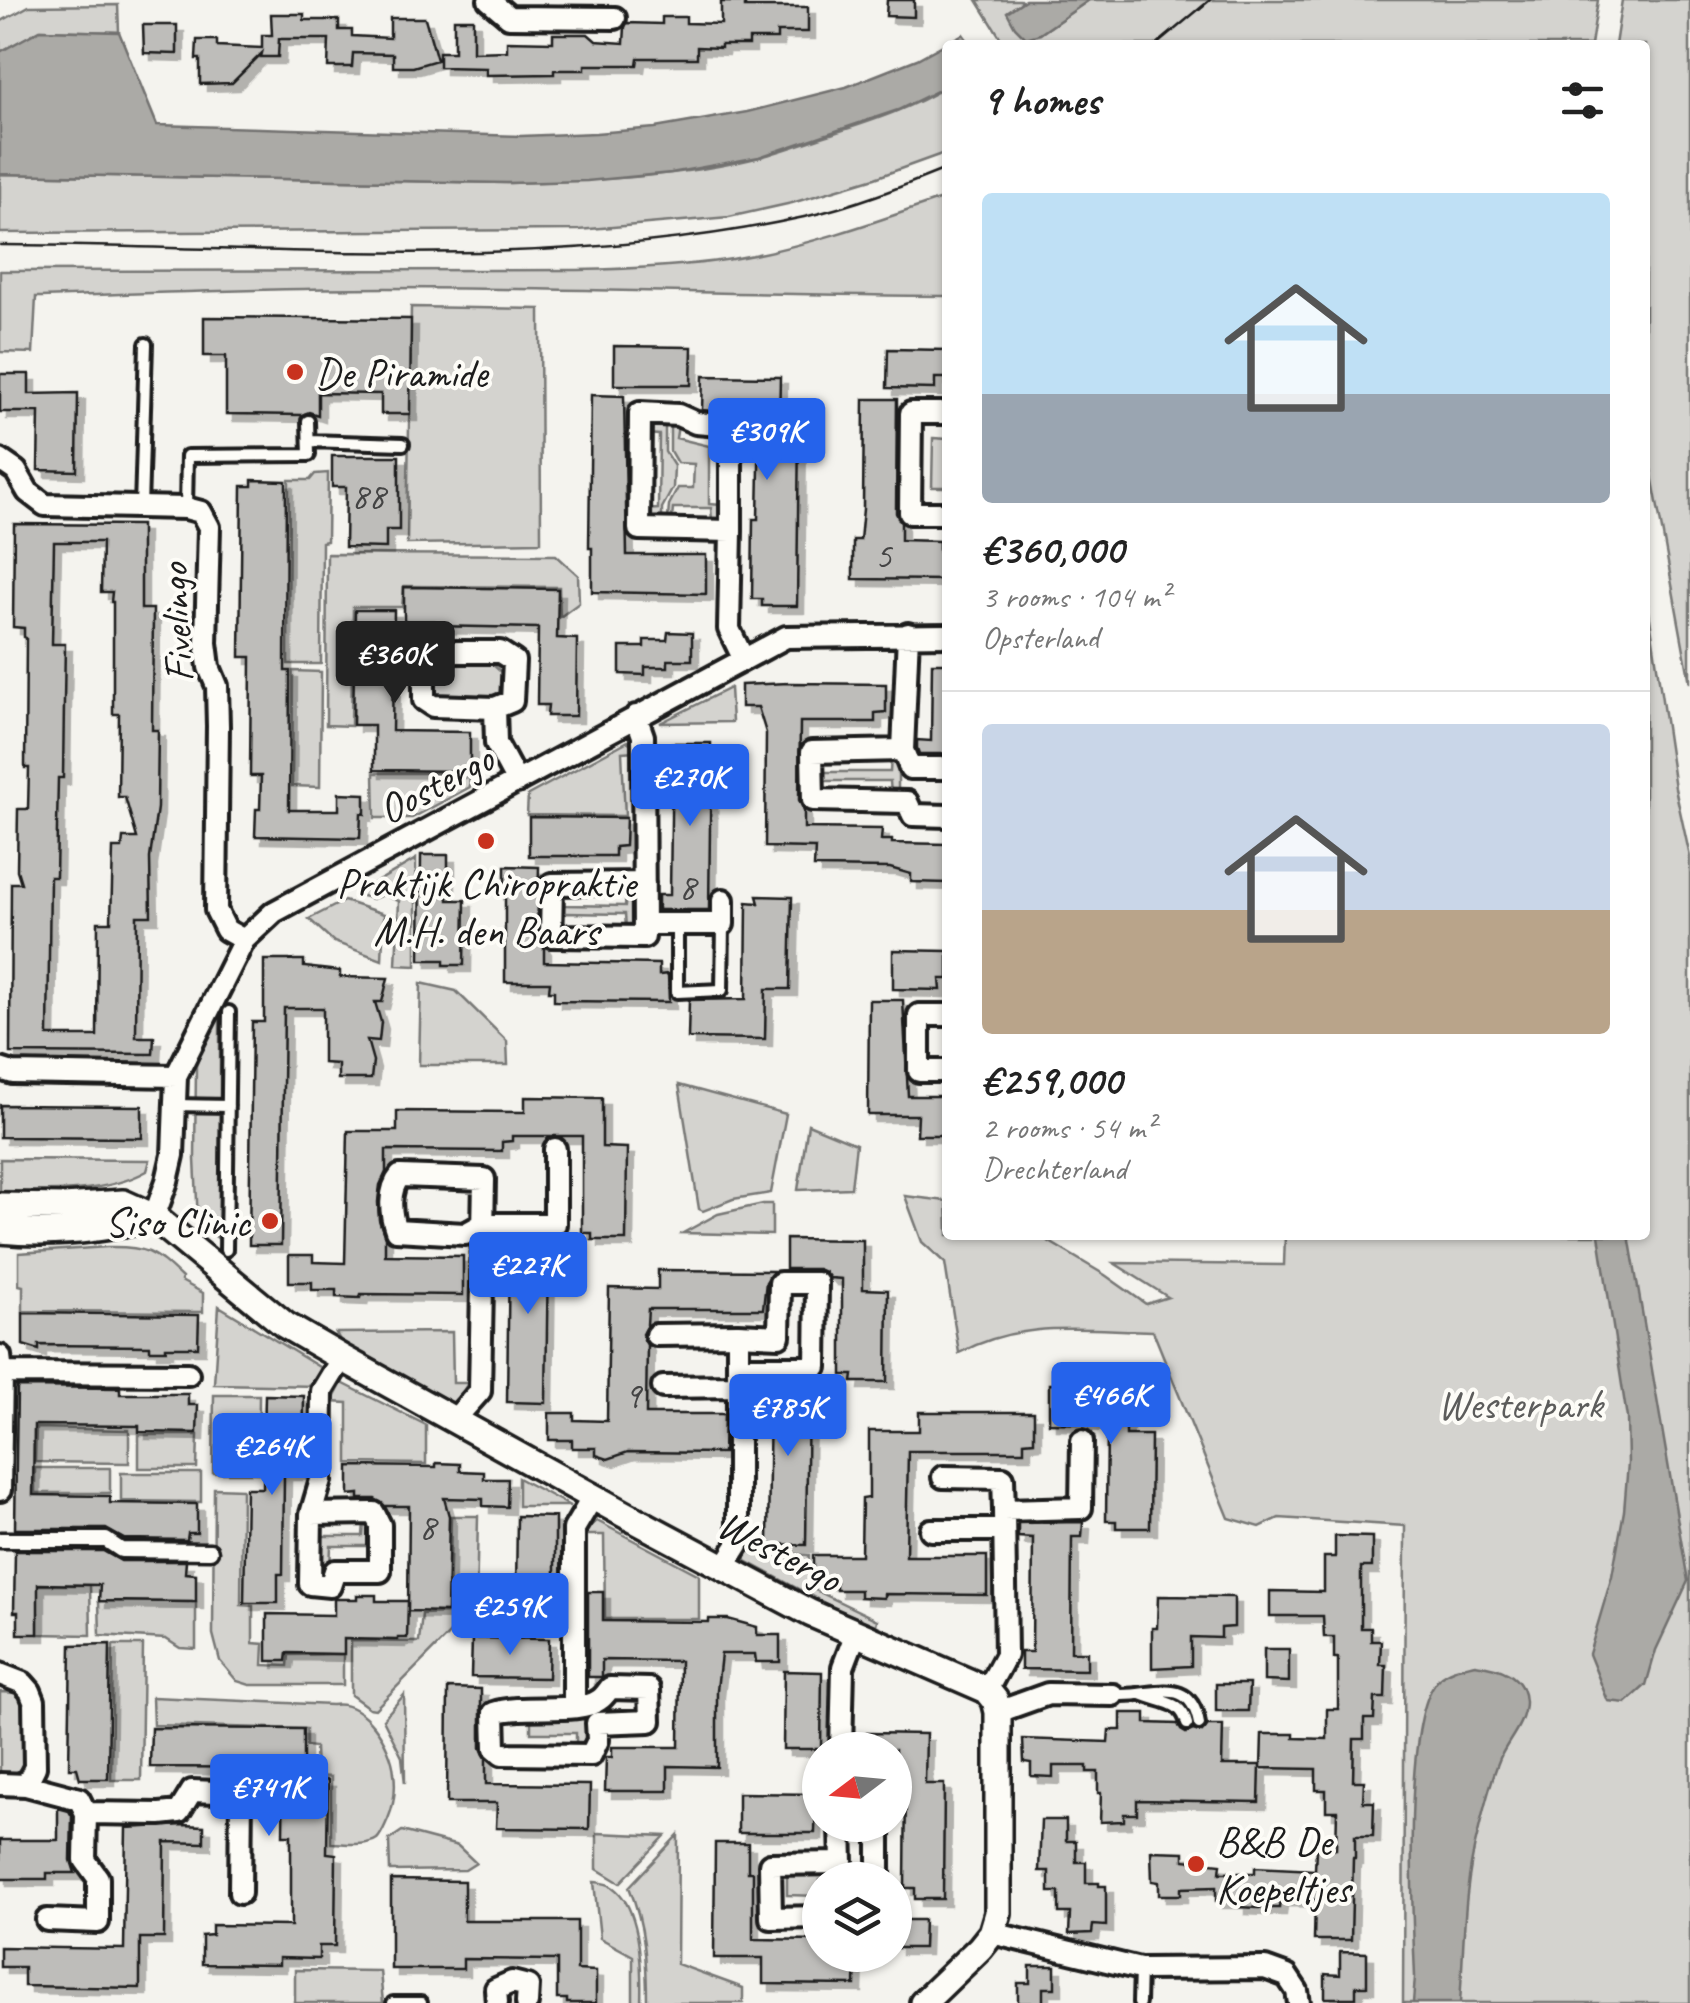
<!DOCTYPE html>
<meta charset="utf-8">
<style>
body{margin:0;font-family:Caveat,sans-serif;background:#f2f2f2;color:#222;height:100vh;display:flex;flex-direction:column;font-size:38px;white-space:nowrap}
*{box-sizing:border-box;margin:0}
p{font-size:32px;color:#767676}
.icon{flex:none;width:55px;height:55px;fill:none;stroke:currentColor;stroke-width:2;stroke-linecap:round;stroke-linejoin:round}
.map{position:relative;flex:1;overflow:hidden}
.panel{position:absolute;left:942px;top:40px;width:708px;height:1200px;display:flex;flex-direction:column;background:#fff;border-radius:10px;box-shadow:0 2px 8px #0004}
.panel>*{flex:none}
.needle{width:65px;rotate:254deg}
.controls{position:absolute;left:802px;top:1732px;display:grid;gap:20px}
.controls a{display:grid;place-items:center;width:110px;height:110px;border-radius:50%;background:#fff;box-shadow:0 2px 8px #0004;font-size:50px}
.price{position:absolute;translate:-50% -85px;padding:0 22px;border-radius:10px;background:#2563eb;color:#fff;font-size:32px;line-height:65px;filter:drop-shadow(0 2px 5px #0008)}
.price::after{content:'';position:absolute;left:50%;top:60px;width:30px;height:22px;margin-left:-15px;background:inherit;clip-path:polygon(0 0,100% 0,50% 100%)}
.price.active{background:#222;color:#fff}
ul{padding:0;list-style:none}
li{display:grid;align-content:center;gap:20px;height:530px;padding:0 40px}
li+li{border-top:2px solid #e0e0e0}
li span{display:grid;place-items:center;height:310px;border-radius:10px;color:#555}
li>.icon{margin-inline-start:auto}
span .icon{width:180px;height:180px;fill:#fffc;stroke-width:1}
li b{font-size:42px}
h2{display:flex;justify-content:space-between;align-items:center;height:120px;padding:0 40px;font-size:42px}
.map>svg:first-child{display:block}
.green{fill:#d4d3cf;stroke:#787876;stroke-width:2.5}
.water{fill:#abaaa6;stroke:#72716f;stroke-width:2.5}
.building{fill:#bebdba;stroke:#1c1c1c;stroke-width:2.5;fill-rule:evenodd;filter:url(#shadow)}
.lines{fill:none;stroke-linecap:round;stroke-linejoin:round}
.service-casing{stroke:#1c1c1c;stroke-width:18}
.pedestrian-casing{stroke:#1c1c1c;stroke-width:21}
.minor-casing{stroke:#1c1c1c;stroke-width:28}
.tertiary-casing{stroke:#1c1c1c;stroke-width:32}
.service{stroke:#fdfcf7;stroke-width:10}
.pedestrian{stroke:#fdfcf7;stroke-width:14}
.minor{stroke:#fdfcf7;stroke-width:20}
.tertiary{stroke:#fdfcf7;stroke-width:25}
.tram{stroke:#1c1c1c;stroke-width:2.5}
.poi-dot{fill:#c8321e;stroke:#fdfcf7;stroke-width:4}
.labels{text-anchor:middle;stroke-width:8;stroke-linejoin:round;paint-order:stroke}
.number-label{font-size:38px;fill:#444}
.poi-label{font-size:42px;fill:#1c1c1c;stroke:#fdfcf7;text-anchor:start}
.street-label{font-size:42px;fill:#1c1c1c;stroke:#fdfcf7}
.park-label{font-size:42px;fill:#5c5c5b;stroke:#fdfcf7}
</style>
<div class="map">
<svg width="1690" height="2003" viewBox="0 0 1690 2003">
<defs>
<filter id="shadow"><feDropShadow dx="7" dy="7" stdDeviation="0" flood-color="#0004"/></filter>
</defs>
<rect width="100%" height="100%" fill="#f4f3ee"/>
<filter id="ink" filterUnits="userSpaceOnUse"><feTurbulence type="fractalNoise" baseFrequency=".01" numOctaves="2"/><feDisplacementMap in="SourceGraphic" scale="20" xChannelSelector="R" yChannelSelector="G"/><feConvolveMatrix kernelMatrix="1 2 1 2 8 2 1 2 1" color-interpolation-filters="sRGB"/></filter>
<g filter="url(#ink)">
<!-- green -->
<path class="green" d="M977,0H1020L1022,2L1008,12L1040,34L1089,0H1598L1591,45H1005Z
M1622,0H1690V683L1645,437V45H1615Z
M118,5L119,32L41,30L0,52V22L29,6Z
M947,86V152L875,178L792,203L729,217L578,230L0,233V174L507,183C591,180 678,178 760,157C785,150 809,141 834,133C872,121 914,107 947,86Z
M947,197V296C760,295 573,288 385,288C269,288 153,293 36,297L33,353L0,352V271L578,270C630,269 681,267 732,259C805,247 878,221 947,197Z
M411,307L540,309L541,542L407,544Z
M651,423L665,424V452L674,466L673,488L662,508V520C653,519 647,520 645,510L658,509L659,435L646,434L647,427Z
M670,424L678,425L676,438L709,446V504L722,505L719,518L712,520L711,508H673L672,520L668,519L669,505L678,488H693L694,464L677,463L670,451Z
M933,438L947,439V487H932Z
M328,473L327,541L322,542L321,664H288L289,480H310L315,474Z
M327,554L556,555L578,575L579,603L560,617L559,587L404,586L402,607H353L351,726L326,725Z
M1645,585L1675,788L1690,857V2003H1403L1405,1526L1279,1518L1260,1527L1229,1518L1153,1331C1084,1330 1023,1319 959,1353L945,1263L922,1242L905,1196L947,1201L948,1235H1038L1105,1275L1146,1304L1168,1297L1114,1263L1284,1265L1285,1235H1645Z
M445,661L491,663L502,673C502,685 503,694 492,700H444L434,690L435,670Z
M293,671L321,672L320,787L292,786Z
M730,688L732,722L660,723Z
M628,741L636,751L622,752L625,816L527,815L528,795Z
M891,757H895L898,762V791L895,794L891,795L890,781H822L823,772H890Z
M374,773H469L470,787L412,818H375Z
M416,859V966L396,965L399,901L383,895L372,899L356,894Z
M564,891V905L625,906L626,892H634L637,895L636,924L632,928H626L625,914L565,913L564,927L559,925V893Z
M344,901L384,914L382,960L334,942L309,919Z
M421,983L456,991L507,1041L508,1065H419Z
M220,1015V1240L198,1222L195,1159L196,1066L207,1037Z
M679,1085L786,1114L771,1193L733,1199L703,1211L699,1209Z
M808,1124L856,1144L851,1188L798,1190Z
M0,1159L150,1160L147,1171C106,1194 46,1192 0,1191Z
M763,1204H772V1235L683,1233L718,1214Z
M107,1247C146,1246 154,1251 182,1278L181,1281L203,1293V1312L23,1311V1286L19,1285V1253Z
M219,1306L324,1370L317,1386L214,1384Z
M452,1332L453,1383H468L455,1405L344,1347L336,1333Z
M342,1383L426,1425V1464L348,1463V1403L332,1402Z
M214,1395H259L258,1473H213Z
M36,1428L129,1430V1463L35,1462Z
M139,1435H198L197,1468H139Z
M35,1468H110V1493H35Z
M121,1473H201V1502L121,1501Z
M518,1478L570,1506H518Z
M214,1488L242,1489L241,1605L253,1606V1643L264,1644L263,1665L288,1666L289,1655L343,1654V1685H250L237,1681L220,1661L213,1634Z
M451,1516H478L476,1607L375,1709L369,1708L351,1695V1641L419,1642L422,1614L449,1613Z
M597,1521L699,1575V1619H605L604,1535H587L586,1530Z
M364,1523H368L372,1527L370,1546H331L330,1569L323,1572L320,1569V1536H363Z
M745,1551L809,1555V1587L877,1620L875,1630L746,1561Z
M32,1585H90L91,1635L38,1634V1613L31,1612Z
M99,1601L196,1602V1649L180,1648L166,1639L100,1635Z
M113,1645H143L141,1780H111Z
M0,1692L18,1693L24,1704L23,1765L16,1773L0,1774Z
M404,1695L405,1783L402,1757L383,1719Z
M152,1697L332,1705C364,1699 392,1746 394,1773C396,1788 394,1805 388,1819C385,1825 382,1834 377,1839C365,1847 344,1843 331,1843V1777L316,1776L315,1747L306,1746V1729L153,1725Z
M577,1714L587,1719L588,1738L576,1748V1733H531V1717Z
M402,1831L458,1846L476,1863L465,1870L390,1871L389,1840Z
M597,1833L665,1836L620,1883L597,1869Z
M678,1835L677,1964L743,1988V2003H647C647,1962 645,1925 629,1887Z
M787,1872H826V1880H820V1896L787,1895Z
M594,1882C597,1882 607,1884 609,1885C642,1903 642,1971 641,2003H633V1956L600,1938Z
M295,1970L380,1971L383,2003H295Z"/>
<!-- water -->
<path class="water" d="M1025,0H1089L1040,34L1026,38L1015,27L1007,12Z
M40,30L119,32L157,125L521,136L596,133L655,128L747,112L846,87L917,59L963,34L971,45H948L947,86L898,110L759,157L671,173L587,181L507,183L0,174V52Z
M1599,1235H1629L1688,1581L1656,1650L1646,1685L1626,1703L1608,1701L1589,1654L1612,1576L1624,1511L1628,1463L1627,1418Z
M1475,1664C1498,1667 1524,1674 1525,1702C1525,1724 1508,1740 1500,1758C1490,1782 1484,1808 1478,1833C1463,1888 1464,1947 1460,2003H1413L1415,1977C1413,1920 1401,1716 1439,1678C1449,1669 1463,1667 1475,1664Z"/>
<!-- building -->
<path class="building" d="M887,0H914V17L886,16Z
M721,2H745V7H808V32H777V39H749V45H721V48L697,47V58H638L637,65H585V70H554V74L486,75V68L439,67V52H454V19H473V52L507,51V41L553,42V34H588L596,41L624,43L625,27L627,23L662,24V17H686V23L721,24Z
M271,14H304V20H339V30H352V36L390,38V18H425L437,60L413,67H393V54L353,53L352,67H328L329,39H279L278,57H261L262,53L232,83L200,84V59H196L197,40H217V46L262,48V35H272Z
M143,25H177V54L144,53Z
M204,317L411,319L410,414H381V394L318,393V415L309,412L302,415L226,414V356H204Z
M614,346L692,347L691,385H614Z
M888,349L948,350V378H935V389L887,388Z
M0,374H29V394L78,393L77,471L38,470L39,412H0Z
M703,376L780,377L779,426L799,427L797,606H762V599H752L753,519H758L760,416L702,410Z
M591,395L624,396L627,555H706V594L592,592V548H589Z
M864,399H897L896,513L901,523V540L939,541V552H948V580L853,579V540H860L863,509Z
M332,456H399V530H386V548L345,547L346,487H332Z
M252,480L286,481L285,671H290L289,810H339V793L365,794V814L361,813L360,838L255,836L256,809H260L261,776H250L251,657H240L242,486H252Z
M14,524L141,525V609H153L152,730H158L157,808L150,858L151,916H137L136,1037H154L153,1054L10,1053L11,883H21L17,870L18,809H28L29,768H25L26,638L24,637V628L13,627ZM54,542H102L101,592H112L111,602H113V714H119L118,797H125L137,838H123L122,848H113L111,922H98L97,1036H48L50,877H56L58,778H63L64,702L65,644H52Z
M404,587L558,589L557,638L577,639L576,716H547L548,705H537L538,628L433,626L434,621H404Z
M355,610H394L392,731L470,732V771L374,770V725H353Z
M668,632L692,633V660H668V667H645V675L620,674V647H644V640H667Z
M932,663H948V754H919L917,748V740L931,741Z
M789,683L886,684V712L875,713V722H800L799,800L804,810V828L882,829L881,840H892V843L948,844V883L911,882V874L890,868L814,867L815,848L765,847L766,733L758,707H741V685Z
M672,743H711L709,910H658V895H670Z
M529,817L626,818L625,846L615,847V856H529Z
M421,855H448V900H465L464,965H444V960H420Z
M505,866L539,867L537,936L544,947V962L659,964V975L668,974L669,1002L554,1001V991H549L550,982H505Z
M757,896L792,897L790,989H766L765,1039L688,1038L689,1000L746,999L747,902L759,903Z
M893,950L948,951V979H940L941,990L893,989Z
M264,960H304V967L340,971V977L388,978L382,1002H375L381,1022L379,1041L367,1040L373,1061L371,1079H338V1064L323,1063V1008H284L281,1245H249L252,1022H264Z
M869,1000H903L908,1096H947L948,1135H917L918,1115H868Z
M525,1097L602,1098V1147L627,1148L626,1240H592V1233H582V1136H512V1141L502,1142V1151L386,1150V1172L380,1185L378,1202L379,1220L385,1237V1255L463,1256V1295L361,1294L360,1298L336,1297V1290H312V1282H289V1255H313V1262L345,1263L348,1131H397V1111L525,1112Z
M0,1105L142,1106V1138L0,1137Z
M558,1237V1250H548L546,1403L507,1402L509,1249H496L497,1238Z
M786,1239L863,1240V1289L888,1290L887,1382H852L853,1375H842V1279L830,1278L825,1272L818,1269H786Z
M658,1270L774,1271L766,1282L763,1309H648L647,1325L642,1334L647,1345L646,1414H724L723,1453L628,1452L608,1459L596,1455V1448H572V1440H549V1413H574V1420L607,1421L609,1288L658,1289Z
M23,1313L199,1315L198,1347H166V1350H150V1346L39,1345V1350L23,1345Z
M819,1380V1392H808L806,1545L768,1544L770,1392L752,1391V1381Z
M1049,1384L1126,1385V1435H1151L1150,1528H1116V1521H1106L1107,1424L1049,1423Z
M17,1387L120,1388V1394H188V1405H198L197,1433L139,1432V1426L34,1425L33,1495L110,1496V1503L197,1504V1533H188L187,1540L124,1539L106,1529H15Z
M265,1395L304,1396L303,1473H284L283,1574H278V1603H244L246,1488H263Z
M919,1412H1034V1441L1024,1442V1451H908L906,1556H987V1595L884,1594V1598L860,1597V1590H836V1582H813V1555H861L862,1499L869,1498V1431H919Z
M436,1463L460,1464V1471L484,1472V1479H508L507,1507L483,1506V1499L444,1498L449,1516L447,1612L408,1611L409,1506H385L375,1499H359V1494L349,1495V1466L436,1467Z
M517,1516L555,1517V1594L516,1593Z
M1083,1522L1082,1537H1072L1071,1652H1087V1670L1021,1669V1652H1032L1033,1538L1018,1537V1523Z
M1335,1536L1372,1537V1567H1361V1628H1371V1641H1381L1380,1665H1386L1385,1698H1375L1374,1719H1364V1739H1354L1353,1781H1364L1363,1802H1374L1373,1836H1355V1858H1353L1351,1940H1314L1315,1900L1280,1899L1279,1908H1258L1238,1907V1901H1216V1887L1181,1888V1895H1159V1882L1152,1881L1151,1851L1184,1852V1860L1221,1864L1220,1873H1255V1867L1315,1870L1316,1849H1336L1337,1811H1326V1790H1316V1769L1261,1768L1262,1734H1294V1738L1327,1739V1709H1338V1658H1334V1637H1324L1323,1616H1270V1591L1324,1592V1557H1335Z
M15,1551H103L121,1561H186L185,1573L196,1574V1602L99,1601L100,1585L38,1584V1634H18V1612H14Z
M588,1592H603V1621L709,1622V1619H728L757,1627V1635H780V1662H756L755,1654H721L717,1690V1767L668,1766V1791H605L606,1757H612V1747H679L680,1661L602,1660V1677H588Z
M357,1595H376V1601H408L407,1638H398V1640L344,1639V1654L287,1653L286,1661H267V1614L334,1615V1599H357Z
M1158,1596L1234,1597V1627L1221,1628V1638L1191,1637V1666L1152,1668V1628H1157Z
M472,1638L549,1639L548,1678L471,1677Z
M110,1644L108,1779H80L77,1768H69L71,1645Z
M1264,1649H1289V1682L1264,1681Z
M784,1671L822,1672L821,1749H783Z
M1216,1684H1249L1248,1711H1216Z
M448,1688L481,1689V1748L486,1758V1784L590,1785L589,1829L496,1828L497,1803H447Z
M1121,1713H1146V1723L1178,1724L1181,1730L1186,1733L1193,1730L1202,1732L1208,1725H1223L1222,1765H1260L1259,1802L1137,1800V1814H1124V1821L1100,1822L1101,1793H1098V1772H1087V1766H1053V1777L1031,1776V1763L1024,1762L1023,1739L1108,1742L1109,1730H1121Z
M151,1728L303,1729V1779L328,1780L327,1853L336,1854L335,1946H319V1959L279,1958V1965L202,1964V1936L212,1935V1925L291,1926V1835H283L284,1768L150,1767Z
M867,1733L926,1734L925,1784H944L943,1899H915V1888H905L906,1773L895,1772V1750H867Z
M738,1793L816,1794L815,1833H738Z
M58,1808L69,1811L72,1816L71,1860L75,1873H47V1879H0V1840H58Z
M1041,1820H1066V1841H1076V1862H1086V1883H1099V1886H1106V1926L1093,1925L1092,1933L1069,1934L1070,1913H1059V1892H1049V1871H1039Z
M182,1825L204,1826V1843L165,1842L164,1938H140V1988L24,1986V1967H0V1947L124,1949L126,1828Z
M715,1843H748V1872H753V1939L819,1940L820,1955H856L855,1985L763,1984V1958H714Z
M391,1880L464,1881V1921H577V1970L596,1971V2003H567V1999H557V1960L463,1959V1969H391Z
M895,1920H924L923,1948H895Z
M1340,1952L1367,1953V1986H1356V1998H1325V1974L1340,1975Z
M1030,1966H1055V1988H1043V2003H1018V1983H1030Z"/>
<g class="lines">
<defs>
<path id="service" d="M309,441L403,444
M141,507L146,344
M186,508L187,456L309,455L308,421
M677,925V992L722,990L723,925
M175,1105L228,1106
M226,1250L229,1012
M1141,1694C1161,1703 1182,1700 1187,1724
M1113,1695C1121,1695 1130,1695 1138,1694C1168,1691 1192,1684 1199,1724
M393,2003H421
M1139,2003L1140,1969"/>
<path id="pedestrian" d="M0,1540H106L121,1550L210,1551"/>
<path id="minor" d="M489,0L509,17L615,18
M948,413H911L910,513H948
M0,460L16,471L28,492L45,505L186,508L201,512L209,527L206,643L209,667L217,686L218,726L216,910L226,930L244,940
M731,531V426L696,423L678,415L640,413L639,529L731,531L729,629L743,658
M436,652H500L514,661L512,701L495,708L433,706L424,700V662Z
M495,708L496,743L517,782
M636,716L643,736L644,937L551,936L552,884L644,883
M903,750L908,634
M907,802L813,800L812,752L903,750L910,768H948
M907,802L913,815L948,816
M644,924H723V900
M948,1015H919V1071H948
M0,1069L13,1073L176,1076
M154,1217L167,1181L173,1155L176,1076L244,940L274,912L786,637L948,635
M738,1334L779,1336L780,1283H817L816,1367H738
M656,1335L738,1334V1545L724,1567
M0,1356L2,1373L0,1490
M2,1373L188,1374
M663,1387L739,1386
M455,1419L480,1391L484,1179L400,1176C388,1190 390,1214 396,1230L465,1234L483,1224H555V1149
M943,1477L1003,1478L1004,1510
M311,1514L374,1513L380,1525V1571H335L330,1586L310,1584L311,1514L321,1480L322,1391L342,1358
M931,1530H1004
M0,1674L23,1683L30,1691L34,1701L35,1767L26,1785L0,1784
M610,1688L649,1689L650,1721L597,1723L598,1740L591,1755L502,1754L495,1748L494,1713C522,1703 579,1715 599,1700C604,1697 607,1692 610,1688Z
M987,1690L1006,1655L1004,1510L1081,1508L1082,1441
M574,1707V1529L594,1495
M998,1712L1048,1694L1113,1695
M841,1750L843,1667L856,1633
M26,1785L79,1799L86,1813L85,1860L98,1878V1922L47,1920
M86,1813L160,1814L179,1812L192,1791L241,1793L240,1893
M879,1880V1825
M820,1917L771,1918L770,1864L842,1863L841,1825
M992,1933L1140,1969L1265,1968L1287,1976L1297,1991L1299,2003
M497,2003L496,1989L512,1982L528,1986L527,2003"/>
<path id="tertiary" d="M0,1206L64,1207L123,1203L154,1217L285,1325L342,1358L624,1514L810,1613L987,1690L995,1700L998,1712V1913L992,1933L980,1948L923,2003
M0,1230C52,1235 103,1230 154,1217"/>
</defs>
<!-- service casing -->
<use href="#service" class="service-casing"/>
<!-- pedestrian casing -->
<use href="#pedestrian" class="pedestrian-casing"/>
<!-- minor casing -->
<use href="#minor" class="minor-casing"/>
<!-- tertiary casing -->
<use href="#tertiary" class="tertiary-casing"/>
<!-- service -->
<use href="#service" class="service"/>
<!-- pedestrian -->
<use href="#pedestrian" class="pedestrian"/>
<!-- minor -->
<use href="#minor" class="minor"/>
<!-- tertiary -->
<use href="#tertiary" class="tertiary"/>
<!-- tram -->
<path class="tram" d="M1156,45L1210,0
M0,245C266,245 541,275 804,217C853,206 901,187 948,168"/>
</g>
</g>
<!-- markers -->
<g class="poi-dot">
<circle cx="295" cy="372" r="10"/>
<circle cx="486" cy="841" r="10"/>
<circle cx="270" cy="1221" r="10"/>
<circle cx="1196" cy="1864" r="10"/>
</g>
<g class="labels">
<!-- number labels -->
<g class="number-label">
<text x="368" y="508">88</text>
<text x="883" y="568">5</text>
<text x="687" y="899">8</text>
<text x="632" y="1407">9</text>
<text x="427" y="1539">8</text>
</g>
<!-- poi labels -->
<g class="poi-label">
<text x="315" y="387">De Piramide</text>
<text x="486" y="897" text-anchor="middle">Praktijk Chiropraktie<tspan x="486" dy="48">M.H. den Baars</tspan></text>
<text x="250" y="1236" text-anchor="end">Siso Clinic</text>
<text x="1216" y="1855">B&amp;B De<tspan x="1216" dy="48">Koepeltjes</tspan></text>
</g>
<!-- street labels -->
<g class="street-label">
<text transform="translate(175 623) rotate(-93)" y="15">Fivelingo</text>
<text transform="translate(435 783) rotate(-28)" y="15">Oostergo</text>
<text transform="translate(780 1550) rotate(27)" y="15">Westergo</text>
</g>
<!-- park labels -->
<g class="park-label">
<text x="1520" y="1418">Westerpark</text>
</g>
</g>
</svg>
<div class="controls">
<a><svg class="needle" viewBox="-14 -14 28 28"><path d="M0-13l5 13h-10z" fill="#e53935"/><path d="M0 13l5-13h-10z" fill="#767676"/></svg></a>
<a><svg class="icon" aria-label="layers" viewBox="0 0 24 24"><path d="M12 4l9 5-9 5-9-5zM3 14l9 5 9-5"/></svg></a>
</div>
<b class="price" style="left:767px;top:483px">€309K</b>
<b class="price active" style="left:395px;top:706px">€360K</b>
<b class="price" style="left:690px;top:829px">€270K</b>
<b class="price" style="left:528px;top:1317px">€227K</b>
<b class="price" style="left:1111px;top:1447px">€466K</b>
<b class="price" style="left:788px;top:1459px">€785K</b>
<b class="price" style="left:272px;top:1498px">€264K</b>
<b class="price" style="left:510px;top:1658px">€259K</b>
<b class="price" style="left:269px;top:1839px">€741K</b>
<section class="panel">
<h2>9 homes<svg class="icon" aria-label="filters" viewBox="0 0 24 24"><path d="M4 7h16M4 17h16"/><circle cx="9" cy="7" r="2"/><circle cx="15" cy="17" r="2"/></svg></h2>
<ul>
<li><span style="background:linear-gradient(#bfe0f5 65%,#9aa5b1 0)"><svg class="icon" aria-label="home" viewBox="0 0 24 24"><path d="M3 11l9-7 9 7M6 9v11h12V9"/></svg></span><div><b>€360,000</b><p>3 rooms · 104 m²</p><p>Opsterland</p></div></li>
<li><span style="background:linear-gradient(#c9d6e8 60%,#b9a48a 0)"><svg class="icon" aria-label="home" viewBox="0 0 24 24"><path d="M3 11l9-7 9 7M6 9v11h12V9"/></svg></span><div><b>€259,000</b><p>2 rooms · 54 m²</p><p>Drechterland</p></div></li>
</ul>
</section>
</div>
